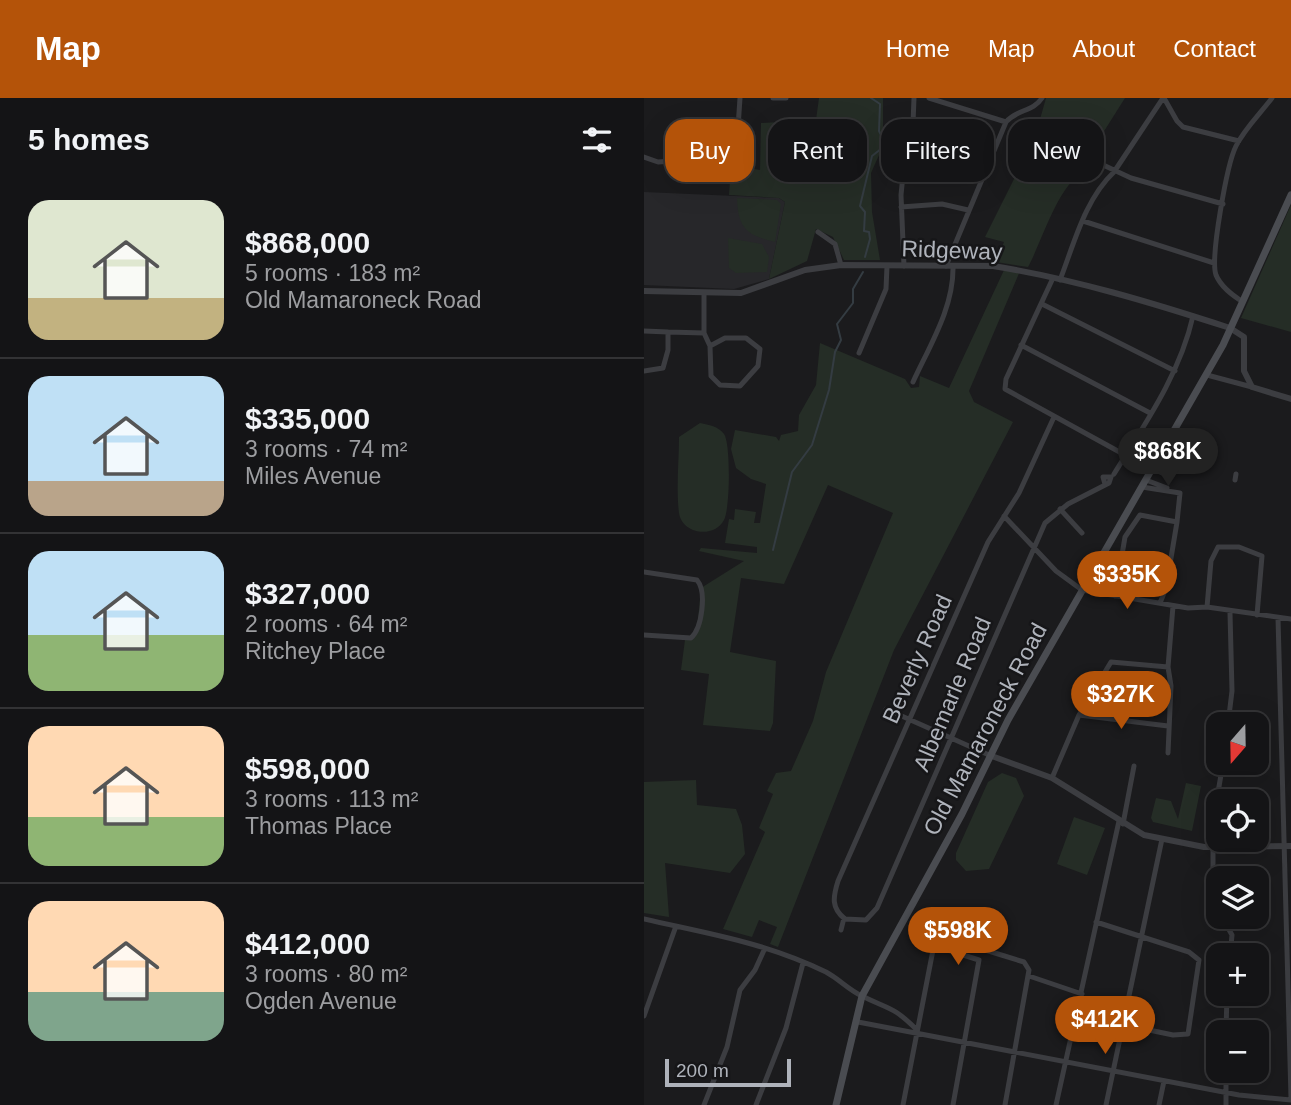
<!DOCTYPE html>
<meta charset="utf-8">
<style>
body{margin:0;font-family:Arial,sans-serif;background:#212123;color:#f1f3f6;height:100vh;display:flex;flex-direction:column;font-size:26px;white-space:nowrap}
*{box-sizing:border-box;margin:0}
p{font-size:23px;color:#9d9ea1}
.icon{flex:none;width:38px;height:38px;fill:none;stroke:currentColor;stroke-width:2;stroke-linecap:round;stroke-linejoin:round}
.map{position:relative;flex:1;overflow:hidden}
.side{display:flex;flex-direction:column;background:#141416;width:644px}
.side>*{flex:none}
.hud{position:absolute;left:21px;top:21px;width:520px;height:63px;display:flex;gap:14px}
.needle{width:46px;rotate:200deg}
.controls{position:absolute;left:562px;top:614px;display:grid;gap:14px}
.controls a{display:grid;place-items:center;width:63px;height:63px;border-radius:14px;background:#141416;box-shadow:0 7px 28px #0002,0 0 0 2px #333335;font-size:35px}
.scale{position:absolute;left:21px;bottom:18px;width:126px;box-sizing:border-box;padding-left:7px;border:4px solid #afb3bb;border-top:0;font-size:19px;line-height:24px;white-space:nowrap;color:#afb3bb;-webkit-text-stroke:5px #161618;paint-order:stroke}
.price{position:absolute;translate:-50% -60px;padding:0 16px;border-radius:24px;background:#b45309;color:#fff;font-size:23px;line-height:46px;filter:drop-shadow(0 2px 4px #0008)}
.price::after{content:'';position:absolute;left:50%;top:42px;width:21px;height:16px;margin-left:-10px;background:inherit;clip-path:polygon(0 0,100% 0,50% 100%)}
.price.active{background:#222;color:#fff}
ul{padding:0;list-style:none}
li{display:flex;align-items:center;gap:21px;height:175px;padding:0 28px}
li+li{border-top:2px solid #333335}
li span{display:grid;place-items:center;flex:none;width:196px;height:140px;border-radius:21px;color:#555}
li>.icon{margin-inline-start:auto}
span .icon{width:84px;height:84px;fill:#fffc;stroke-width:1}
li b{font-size:30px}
h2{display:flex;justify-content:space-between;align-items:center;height:84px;padding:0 28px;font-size:30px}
.chip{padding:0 24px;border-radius:21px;background:#141416;box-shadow:0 7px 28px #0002,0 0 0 2px #333335;font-size:24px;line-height:63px}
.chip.active{background:#b45309;color:#fff}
header{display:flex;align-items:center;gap:42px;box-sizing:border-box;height:98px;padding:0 35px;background:#b45309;color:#fff}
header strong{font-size:33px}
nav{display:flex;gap:38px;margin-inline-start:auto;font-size:24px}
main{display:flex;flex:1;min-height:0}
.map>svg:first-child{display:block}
.built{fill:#27272a}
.green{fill:#252d26}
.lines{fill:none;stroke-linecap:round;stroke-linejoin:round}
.stream{stroke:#343c42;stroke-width:2}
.minor{stroke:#3c3d41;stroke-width:5}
.tertiary{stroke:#3c3d41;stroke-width:6}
.secondary{stroke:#4a4c51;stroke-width:7}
.labels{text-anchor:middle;stroke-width:5;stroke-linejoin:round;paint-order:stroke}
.street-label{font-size:23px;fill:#afb3bb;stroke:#161618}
</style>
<header>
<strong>Map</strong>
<nav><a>Home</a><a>Map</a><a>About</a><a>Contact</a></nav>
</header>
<main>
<section class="side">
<h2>5 homes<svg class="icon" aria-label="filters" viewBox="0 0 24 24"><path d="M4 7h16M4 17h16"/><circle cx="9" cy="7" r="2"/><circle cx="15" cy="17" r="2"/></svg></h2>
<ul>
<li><span style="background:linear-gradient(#dfe7d0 70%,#c2b280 0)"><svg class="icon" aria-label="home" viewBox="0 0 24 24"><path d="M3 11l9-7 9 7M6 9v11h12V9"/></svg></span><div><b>$868,000</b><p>5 rooms · 183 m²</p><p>Old Mamaroneck Road</p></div></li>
<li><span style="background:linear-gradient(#bfe0f5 75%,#b9a48a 0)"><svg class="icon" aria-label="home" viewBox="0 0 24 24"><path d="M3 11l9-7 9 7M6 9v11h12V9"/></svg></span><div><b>$335,000</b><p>3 rooms · 74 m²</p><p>Miles Avenue</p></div></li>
<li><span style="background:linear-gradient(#bfe0f5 60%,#8fb573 0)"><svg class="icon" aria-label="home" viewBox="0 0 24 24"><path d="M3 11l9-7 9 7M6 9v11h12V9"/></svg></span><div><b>$327,000</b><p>2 rooms · 64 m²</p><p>Ritchey Place</p></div></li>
<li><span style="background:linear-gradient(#ffd9b3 65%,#8fb573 0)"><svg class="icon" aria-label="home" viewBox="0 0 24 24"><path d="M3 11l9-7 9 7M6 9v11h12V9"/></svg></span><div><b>$598,000</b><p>3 rooms · 113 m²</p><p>Thomas Place</p></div></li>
<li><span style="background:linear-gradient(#ffd9b3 65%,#7fa58c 0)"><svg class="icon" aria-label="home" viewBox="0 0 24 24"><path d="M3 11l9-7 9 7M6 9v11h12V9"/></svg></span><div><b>$412,000</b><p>3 rooms · 80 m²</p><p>Ogden Avenue</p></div></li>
</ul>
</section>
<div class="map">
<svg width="647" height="1007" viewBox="0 0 647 1007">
<rect width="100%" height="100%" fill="#1b1b1d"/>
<!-- built -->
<path class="built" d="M0,94L135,100L141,104L125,181L90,191L0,187Z"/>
<!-- green -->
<path class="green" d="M175,0H239V48L227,75L228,114L236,162H200L189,139L172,131L163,163L125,181L141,104L135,100L85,97L87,67L116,72L117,25L172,22Z
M402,0H481L440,65L439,76C415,84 397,146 384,169L352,164L360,144L341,139L391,39Z
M93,100L133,102L137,106L131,144C103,137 94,131 93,100Z
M647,107V234L597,220Z
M84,140L118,146L125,159L123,174L92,175L85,170Z
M361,170L376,173L325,293L330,304L369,324L250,552L134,849L126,846L133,829L115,822L108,839L79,831L121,734L115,730L129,696L123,693L132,675L147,673L169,623L182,574L249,415L184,387L140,486L97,480L86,554L132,563L129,625L126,633L59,627L65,576L37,572L41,542L53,532L57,490L100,463L55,453L57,450L113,455V449L81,445L85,421L90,422L91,411L112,414L110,425H116L122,386L107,381L92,370L87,351L91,332L132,339L135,343L137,337L154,333L155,317L172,287L176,245L261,281L267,290L275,289L276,278L305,290Z
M56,325C65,327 74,328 80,336C87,346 86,411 80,422C70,441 38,436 35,415C32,391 35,363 35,339Z
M358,675L372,680L380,698L345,771L322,773L312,762V755L344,684Z
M52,682L53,707L92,711L98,727L101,756L86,775L21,765L25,819L0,815V684Z
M542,685L557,688L548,733L509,724L507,720L512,700L527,703L534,721Z
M430,719L461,730L443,777L413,766Z"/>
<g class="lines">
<!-- stream -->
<path class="stream" d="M221,159L226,141L225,134L220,133L221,114L216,108L228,58L242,47L235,33L236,6L227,0
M129,452L148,374L168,347L185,292L191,254L197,242L193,226L209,205V191L219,174"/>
<!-- minor -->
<path class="minor" d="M129,0H142
M285,0L362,24C373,11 389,14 398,0
M520,0L533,23L539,29L595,43
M269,43L344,68
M0,59L14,64L44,62L91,74L96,0
M457,66L487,80L579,106
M257,109L298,106L324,112
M439,123L570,165
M174,134L191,146L197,167
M260,168L257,97L259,77L268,51L270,0
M302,168L362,24
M409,180L362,281L361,291L481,357
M416,182C430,146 441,101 470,74L519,0
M60,196V235L66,248
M599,204C588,197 577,189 572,177C566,160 583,66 592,48C601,30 616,16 628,0
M398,206L531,273
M0,233L24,234V252L19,270L0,273
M24,234L60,235
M81,240H102L116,251L114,268L96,288L76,287L67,278L66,248Z
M377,247L506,315
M215,255L242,191L243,168
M563,277L608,289
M269,284C286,247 310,209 309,168
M410,319L375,395L344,444L194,783C189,799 187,810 201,821L222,822L233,810L401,425L424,406L465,385L467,379H459L461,386
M509,371L523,377L539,370
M470,376C501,326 536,276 549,218
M502,382L523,390
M591,382L592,376
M498,389L536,395
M416,411L438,435
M360,418L412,473L438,492L544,510L563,509L647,521
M533,424L536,395
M0,474L53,482C63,494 58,530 47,540L0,537
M475,480L502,489L522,490
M471,498L481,439L496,417L533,424L522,490L516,505
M563,509L567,463L574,449H595L618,458L613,517
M634,520L647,1000
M242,611L345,657
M435,617L524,628
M584,626L588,593L586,515
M524,655L527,588L524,569L529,508
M408,680L435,617L467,564L524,569
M479,726L490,668
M574,815L569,803V724L579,665
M578,819L588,837L586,858
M0,821C65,836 120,844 182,874C195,881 205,892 218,898C246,912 249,908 273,932
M452,824L545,854L555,862L544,936L529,937L481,927
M197,832L200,820
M338,851L380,864L385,872L361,1007
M385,878L438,896
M0,918L32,828
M214,924L595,997L647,1002
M582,934L583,896
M60,1007L83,949L96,892L111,872L121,850
M112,1007L142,930L159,865
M259,1007L289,852L297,850L335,862
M309,1007L335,862
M412,1007L475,723
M462,1007L518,741
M515,1007L520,983
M582,1007V973"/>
<!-- tertiary -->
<path class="tertiary" d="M0,193L97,195L161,172L197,167L349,168C430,181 509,205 586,230L600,239V273L608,289L647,301
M345,657L408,680L500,737L560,749L647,748"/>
<!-- secondary -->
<path class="secondary" d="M192,1007L218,898L318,716L364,622L579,247L647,97"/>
</g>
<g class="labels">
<!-- street labels -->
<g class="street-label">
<text transform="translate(308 152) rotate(2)" y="8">Ridgeway</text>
<text transform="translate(273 561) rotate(-66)" y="8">Beverly Road</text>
<text transform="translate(308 596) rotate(-67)" y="8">Albemarle Road</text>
<text transform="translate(341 631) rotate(-62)" y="8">Old Mamaroneck Road</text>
</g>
</g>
</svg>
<div class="controls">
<a><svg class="needle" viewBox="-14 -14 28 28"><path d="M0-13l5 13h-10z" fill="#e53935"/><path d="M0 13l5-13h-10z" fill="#9d9ea1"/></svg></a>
<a><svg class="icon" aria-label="locate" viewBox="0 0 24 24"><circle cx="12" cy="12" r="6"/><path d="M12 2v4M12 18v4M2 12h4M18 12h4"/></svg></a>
<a><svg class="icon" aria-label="layers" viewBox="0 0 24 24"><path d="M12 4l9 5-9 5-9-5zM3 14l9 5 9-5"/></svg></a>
<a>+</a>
<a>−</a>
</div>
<div class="scale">200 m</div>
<b class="price active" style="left:524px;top:390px">$868K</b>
<b class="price" style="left:483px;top:513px">$335K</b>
<b class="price" style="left:477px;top:633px">$327K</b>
<b class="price" style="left:314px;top:869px">$598K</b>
<b class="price" style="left:461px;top:958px">$412K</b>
<div class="hud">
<a class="chip active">Buy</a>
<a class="chip">Rent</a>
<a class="chip">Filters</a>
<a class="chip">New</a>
</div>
</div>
</main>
